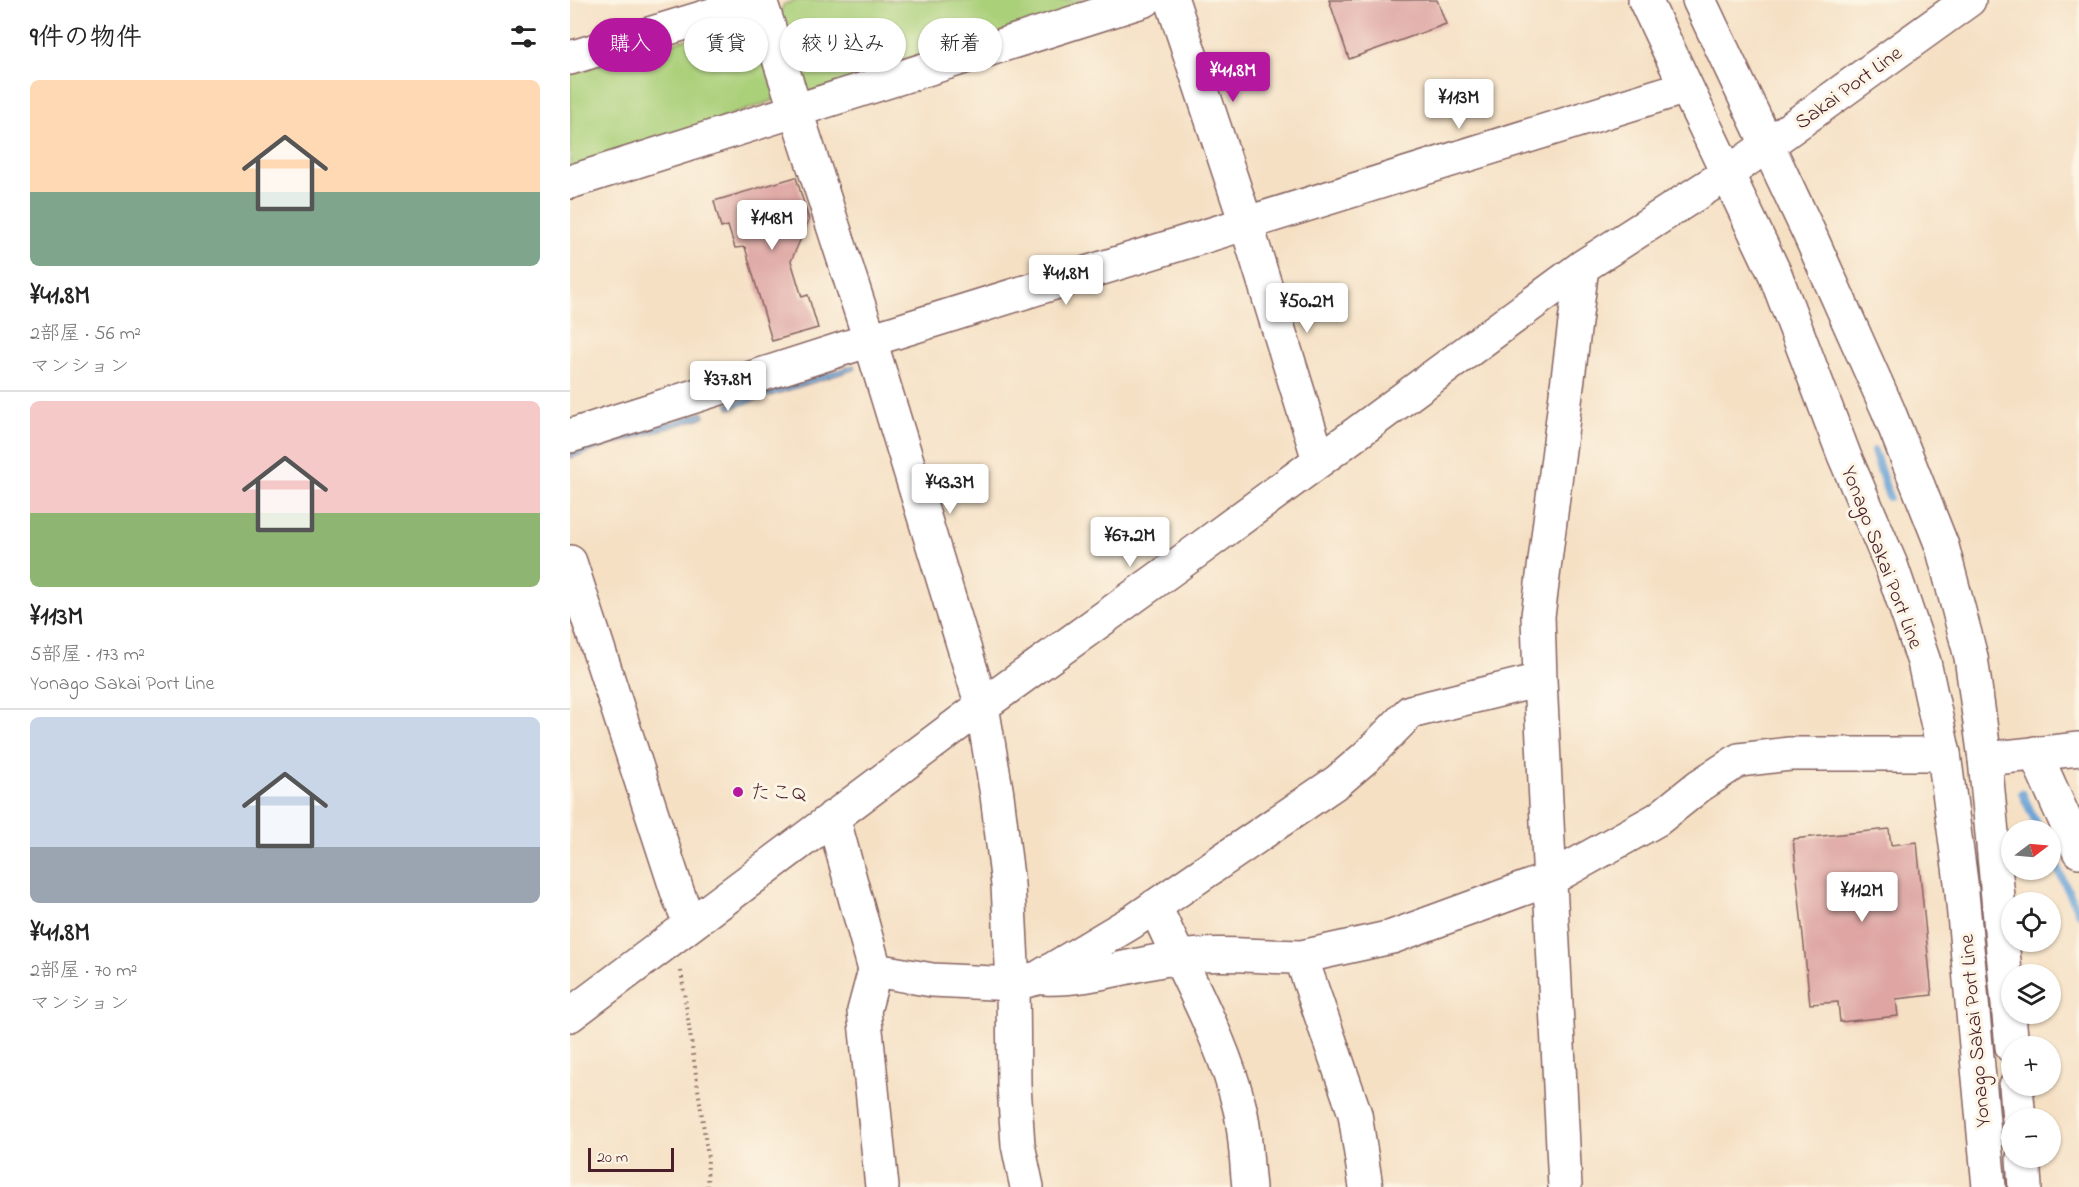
<!DOCTYPE html>
<html lang="ja">
<meta charset="utf-8">
<style>
body{margin:0;font-family:"Indie Flower","Klee One",sans-serif;background:#f2f2f2;color:#222;height:100vh;display:flex;flex-direction:column;font-size:22px;white-space:nowrap}
*{box-sizing:border-box;margin:0}
p{font-size:20px;color:#767676}
.icon{flex:none;width:33px;height:33px;fill:none;stroke:currentColor;stroke-width:2;stroke-linecap:round;stroke-linejoin:round}
.map{position:relative;flex:1;overflow:hidden}
.panel{display:flex;flex-direction:column;background:#fff;width:570px}
.panel>*{flex:none}
.guide{position:absolute;left:18px;top:18px;width:570px;height:54px;display:flex;gap:12px}
.needle{width:39px;rotate:74deg}
.fabs{position:absolute;left:1431px;top:820px;display:grid;gap:12px}
.fabs a{display:grid;place-items:center;width:60px;height:60px;border-radius:50%;background:#fff;box-shadow:0 2px 4px #0004;font-size:30px}
.scale{position:absolute;left:18px;bottom:15px;width:86px;box-sizing:border-box;padding-left:6px;border:3px solid #4a1f2b;border-top:0;font-size:16px;line-height:21px;white-space:nowrap;color:#4a1f2b;-webkit-text-stroke:4px #fcf5e5;paint-order:stroke}
.price{position:absolute;translate:-50% -51px;padding:0 14px;border-radius:6px;background:#fff;color:#222;font-size:20px;line-height:39px;filter:drop-shadow(0 2px 3px #0008)}
.price::after{content:'';position:absolute;left:50%;top:36px;width:18px;height:14px;margin-left:-9px;background:inherit;clip-path:polygon(0 0,100% 0,50% 100%)}
.price.active{background:#b5179e;color:#fff}
ul{padding:0;list-style:none}
li{display:grid;align-content:center;gap:12px;height:318px;padding:0 30px}
li+li{border-top:2px solid #e0e0e0}
li span{display:grid;place-items:center;height:186px;border-radius:9px;color:#555}
li>.icon{margin-inline-start:auto}
span .icon{width:108px;height:108px;fill:#fffc;stroke-width:1}
li b{font-size:26px}
h2{display:flex;justify-content:space-between;align-items:center;height:72px;padding:0 30px;font-size:26px}
.pill{padding:0 21px;border-radius:27px;background:#fff;box-shadow:0 2px 4px #0004;font-size:21px;line-height:54px}
.pill.active{background:#b5179e;color:#fff}
main{display:flex;flex:1;min-height:0}
.map>svg:first-child{display:block}
.green{fill:#abd07a;stroke:#7a7852;stroke-width:1.5}
.water{fill:#66a0d5;stroke:#586080;stroke-width:1.5}
.lines{fill:none;stroke-linecap:round;stroke-linejoin:round}
.stream{stroke:#66a0d5;stroke-width:8}
.building{fill:#dea5a3}
.minor-casing{stroke:#866361;stroke-width:36}
.major-casing{stroke:#866361;stroke-width:36}
.path{stroke:#866361;stroke-width:4;stroke-dasharray:1.5 4.5;stroke-linecap:butt}
.minor{stroke:#fff;stroke-width:33}
.major{stroke:#fff;stroke-width:33}
.poi-dot{fill:#b5179e;stroke:#fcf5e5;stroke-width:2}
.labels{text-anchor:middle;stroke-width:6;stroke-linejoin:round;paint-order:stroke}
.street-label{font-size:21px;fill:#4a1f2b;stroke:#fcf5e5}
.poi-label{font-size:21px;fill:#4a1f2b;stroke:#fcf5e5;text-anchor:start}
</style>
<main>
<section class="panel">
<h2>9件の物件<svg class="icon" aria-label="filters" viewBox="0 0 24 24"><path d="M4 7h16M4 17h16"/><circle cx="9" cy="7" r="2"/><circle cx="15" cy="17" r="2"/></svg></h2>
<ul>
<li><span style="background:linear-gradient(#ffd9b3 60%,#7fa58c 0)"><svg class="icon" aria-label="home" viewBox="0 0 24 24"><path d="M3 11l9-7 9 7M6 9v11h12V9"/></svg></span><div><b>¥41.8M</b><p>2部屋 · 56 m²</p><p>マンション</p></div></li>
<li><span style="background:linear-gradient(#f6c9c9 60%,#8fb573 0)"><svg class="icon" aria-label="home" viewBox="0 0 24 24"><path d="M3 11l9-7 9 7M6 9v11h12V9"/></svg></span><div><b>¥113M</b><p>5部屋 · 173 m²</p><p>Yonago Sakai Port Line</p></div></li>
<li><span style="background:linear-gradient(#c9d6e8 70%,#9aa5b1 0)"><svg class="icon" aria-label="home" viewBox="0 0 24 24"><path d="M3 11l9-7 9 7M6 9v11h12V9"/></svg></span><div><b>¥41.8M</b><p>2部屋 · 70 m²</p><p>マンション</p></div></li>
</ul>
</section>
<div class="map">
<svg width="1509" height="1187" viewBox="0 0 1509 1187">
<rect width="100%" height="100%" fill="#fcf5e5"/>
<filter id="ink" filterUnits="userSpaceOnUse"><feTurbulence type="fractalNoise" baseFrequency=".0167" numOctaves="2"/><feDisplacementMap in="SourceGraphic" scale="12" xChannelSelector="R" yChannelSelector="G"/><feConvolveMatrix kernelMatrix="1 2 1 2 8 2 1 2 1" color-interpolation-filters="sRGB"/></filter>
<filter id="wash" filterUnits="userSpaceOnUse"><feTurbulence type="fractalNoise" baseFrequency=".008" numOctaves="4" result="noise"/><feDisplacementMap in="SourceGraphic" scale="24" xChannelSelector="R" yChannelSelector="G"/><feGaussianBlur stdDeviation="1.35" result="paint"/><feColorMatrix in="noise" values="0 0 0 0 0 0 0 0 0 0 0 0 0 0 0 0 0 1.4 0 .05"/><feComposite in="paint" operator="in"/></filter>
<g filter="url(#wash)">
<rect width="100%" height="100%" fill="#f5e0c4"/>
<!-- green -->
<path class="green" d="M227,0H552L242,97L232,90L208,16L214,4Z
M175,21L183,27L207,99L0,172V74Z"/>
<!-- water -->
<path class="water" d="M284,365L286,369L159,409L157,404Z
M133,412L135,417L0,458V453Z"/>
<g class="lines">
<!-- stream -->
<path class="stream" d="M1304,451L1319,497
M1452,793L1470,831
M1480,853L1509,913"/>
</g>
<g id="blocks">
<!-- building -->
<path class="building" d="M759,0H867L876,24L779,59Z
M226,177L239,220L221,261L232,297L238,295L248,328L202,341L175,247L165,248L158,226L151,228L144,201Z
M1319,829L1321,845L1347,842L1362,995L1326,999L1328,1016L1270,1022L1268,1002L1240,1004L1223,839Z"/>
</g>
</g>
<g filter="url(#ink)">
<use href="#blocks" fill-opacity="0" stroke="#866361" stroke-width="1.5"/>
<g class="lines">
<defs>
<path id="minor" d="M190,0L300,340L412,706L427,795L438,885L443,984L444,1085L448,1145L457,1187
M602,0L676,223L749,460
M0,58L191,0
M0,182L575,0
M0,436L300,340L1116,87
M0,562L108,894L120,923
M970,680L995,1187
M1465,753L1509,851
M1415,759L1509,749
M263,817L305,970L362,980L443,984L468,978L562,922L768,781L796,757L840,712L970,680L968,616L1012,267
M585,906C614,973 653,1038 670,1109C676,1134 676,1162 679,1187
M731,957L822,937L980,879L1088,819L1129,786L1169,760L1220,754H1374
M305,970L294,1011L312,1187
M474,978C519,980 561,964 606,958C646,951 690,957 731,957L785,1114L796,1187
M0,1015L412,706L624,553L1012,267L1157,174"/>
<path id="major" d="M1075,0L1205,274L1274,455L1321,565L1354,662L1374,754L1391,882L1419,1187
M1129,0L1239,233L1318,410L1372,546L1401,657L1415,759L1442,1047
M1157,174L1399,0
M1446,1086L1449,1119
M1453,1158L1455,1187"/>
</defs>
<!-- minor casing -->
<use href="#minor" class="minor-casing"/>
<!-- major casing -->
<use href="#major" class="major-casing"/>
<!-- path -->
<path class="path" d="M111,971L138,1158L137,1187"/>
<!-- minor -->
<use href="#minor" class="minor"/>
<!-- major -->
<use href="#major" class="major"/>
</g>
</g>
<!-- markers -->
<circle class="poi-dot" cx="168" cy="792" r="6"/>
<g class="labels">
<!-- street labels -->
<g class="street-label">
<text transform="translate(1278 87) rotate(-36)" y="7">Sakai Port Line</text>
<text transform="translate(1313 557) rotate(69)" y="7">Yonago Sakai Port Line</text>
<text transform="translate(1404 1031) rotate(-95)" y="7">Yonago Sakai Port Line</text>
</g>
<!-- poi labels -->
<g class="poi-label">
<text x="180" y="799">たこQ</text>
</g>
</g>
</svg>
<div class="fabs">
<a><svg class="needle" viewBox="-14 -14 28 28"><path d="M0-13l5 13h-10z" fill="#e53935"/><path d="M0 13l5-13h-10z" fill="#767676"/></svg></a>
<a><svg class="icon" aria-label="locate" viewBox="0 0 24 24"><circle cx="12" cy="12" r="6"/><path d="M12 2v4M12 18v4M2 12h4M18 12h4"/></svg></a>
<a><svg class="icon" aria-label="layers" viewBox="0 0 24 24"><path d="M12 4l9 5-9 5-9-5zM3 14l9 5 9-5"/></svg></a>
<a>+</a>
<a>−</a>
</div>
<div class="scale">20 m</div>
<b class="price active" style="left:663px;top:103px">¥41.8M</b>
<b class="price" style="left:889px;top:130px">¥113M</b>
<b class="price" style="left:202px;top:251px">¥148M</b>
<b class="price" style="left:496px;top:306px">¥41.8M</b>
<b class="price" style="left:737px;top:334px">¥50.2M</b>
<b class="price" style="left:158px;top:412px">¥37.8M</b>
<b class="price" style="left:380px;top:515px">¥43.3M</b>
<b class="price" style="left:560px;top:568px">¥67.2M</b>
<b class="price" style="left:1292px;top:923px">¥112M</b>
<div class="guide">
<a class="pill active">購入</a>
<a class="pill">賃貸</a>
<a class="pill">絞り込み</a>
<a class="pill">新着</a>
</div>
</div>
</main>
